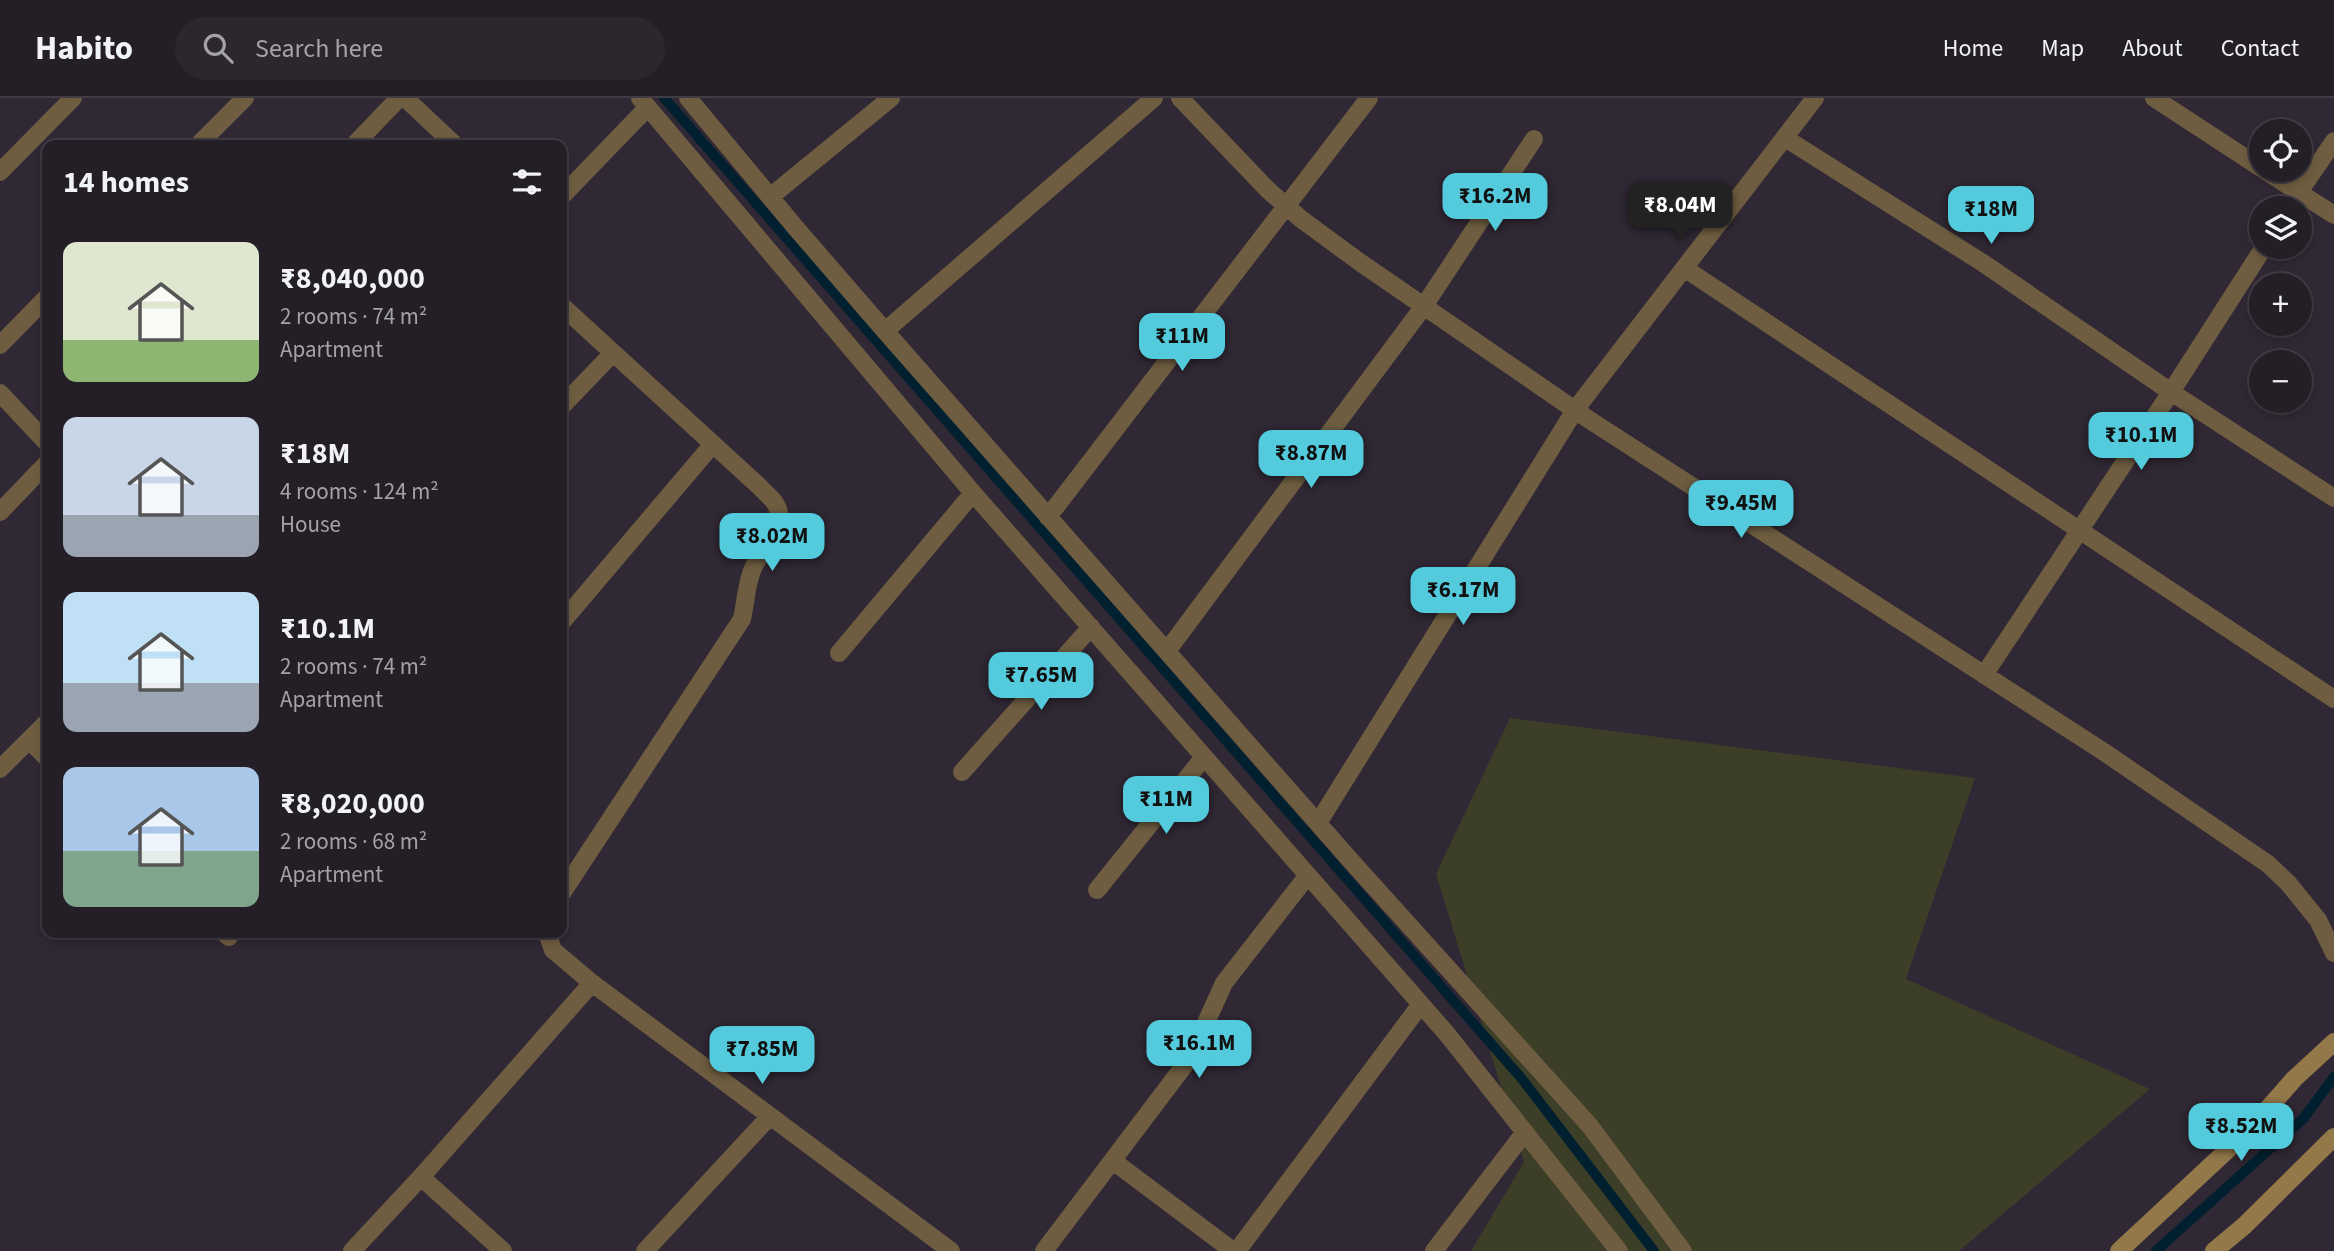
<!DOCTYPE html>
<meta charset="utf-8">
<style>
body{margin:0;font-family:"Source Sans 3",sans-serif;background:#2c272f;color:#f1f3f6;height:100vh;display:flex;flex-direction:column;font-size:26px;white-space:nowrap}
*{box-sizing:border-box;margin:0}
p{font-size:23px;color:#a3a2a7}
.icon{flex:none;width:38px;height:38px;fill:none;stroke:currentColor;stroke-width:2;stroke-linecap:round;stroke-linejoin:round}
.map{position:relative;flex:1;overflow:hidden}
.side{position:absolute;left:42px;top:42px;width:525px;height:798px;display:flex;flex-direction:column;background:#241e27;border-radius:14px;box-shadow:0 4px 10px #0003,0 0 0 2px #413c44}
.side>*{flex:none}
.buttons{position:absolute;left:2249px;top:21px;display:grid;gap:14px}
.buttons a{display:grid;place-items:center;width:63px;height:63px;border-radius:50%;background:#241e27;box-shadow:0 4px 10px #0003,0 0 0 2px #413c44;font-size:35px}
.price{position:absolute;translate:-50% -60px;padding:0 16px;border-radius:14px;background:#54cadd;color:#111;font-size:23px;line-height:46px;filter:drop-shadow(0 2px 4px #0008)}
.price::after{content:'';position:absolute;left:50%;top:42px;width:21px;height:16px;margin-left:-10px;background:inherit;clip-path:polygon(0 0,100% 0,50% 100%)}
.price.on{background:#222;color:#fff}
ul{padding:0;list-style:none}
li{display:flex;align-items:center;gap:21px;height:175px;padding:0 21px}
li span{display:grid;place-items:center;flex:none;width:196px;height:140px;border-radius:14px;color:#555}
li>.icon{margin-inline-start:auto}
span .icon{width:84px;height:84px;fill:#fffc;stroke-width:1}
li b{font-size:30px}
h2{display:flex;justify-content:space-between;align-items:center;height:84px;padding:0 21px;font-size:30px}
header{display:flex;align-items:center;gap:42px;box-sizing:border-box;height:98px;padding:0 35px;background:#241e27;border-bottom:2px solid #413c44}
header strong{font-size:33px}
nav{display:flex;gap:38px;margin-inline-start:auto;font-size:24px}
.search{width:490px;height:63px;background:#2c272f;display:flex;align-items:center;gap:18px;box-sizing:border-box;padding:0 24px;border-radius:38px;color:#a3a2a7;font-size:26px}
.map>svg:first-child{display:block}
.green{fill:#3c3e28}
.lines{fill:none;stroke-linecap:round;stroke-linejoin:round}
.stream{stroke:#01202f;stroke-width:10}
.street{stroke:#6e5d40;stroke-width:18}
.secondary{stroke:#93784a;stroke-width:18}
</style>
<header>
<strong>Habito</strong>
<div class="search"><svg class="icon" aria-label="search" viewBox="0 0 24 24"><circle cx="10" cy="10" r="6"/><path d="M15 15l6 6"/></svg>Search here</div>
<nav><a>Home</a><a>Map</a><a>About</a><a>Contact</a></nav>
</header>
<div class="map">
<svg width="2334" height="1153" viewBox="0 0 2334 1153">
<rect width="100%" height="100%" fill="#302834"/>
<!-- green -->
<path class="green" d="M1510,620L1975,680L1906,881L2150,991L1959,1153H1471L1524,1064L1436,776Z"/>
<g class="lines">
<!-- stream -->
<path class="stream" d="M664,0L1522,981L1654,1153
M2156,1153L2303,1021L2334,979"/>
<!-- street -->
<path class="street" d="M405,0L455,47
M640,0L973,395L1447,936L1619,1153
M688,0L795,129L885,233L1352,764L1590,1028L1683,1153
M1180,0L1268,92L1301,121L1361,165L1588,321L2104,654L2268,766L2288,785L2318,822L2334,855
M2154,0L2261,70
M1785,40L1983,165L2171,294L2334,400
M198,47L245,0
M354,47L399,0
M2264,72L2334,117
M0,74L73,0
M562,98L648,9
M770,99L891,0
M2288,110L2334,43
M1684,170L2334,601
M562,208L760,389C764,394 771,399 775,405C790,428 763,449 754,468C746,484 746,504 742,521L562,795
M885,233L1154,0
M0,247L47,199
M0,295L47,345
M562,308L613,255
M0,414L47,365
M1048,419L1369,0
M562,524L713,346
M1167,553L1424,208L1534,41
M839,555L973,395
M1984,577L2171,294L2264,149
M29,642L47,660
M0,671L47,624
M962,674L1091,529
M1318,725L1575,312L1815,0
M1097,792L1204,659
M224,835L229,839
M547,835L553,852L592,885L951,1153
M1113,1063L1233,1153
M421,1079L503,1153
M352,1153L421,1079L592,885
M645,1153L770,1018
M1044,1153L1190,960L1224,885L1308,777
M1237,1153L1421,906
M1434,1153L1525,1034"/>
<!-- secondary -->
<path class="secondary" d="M2119,1153L2251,1030L2294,981L2334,944
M2214,1153L2244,1128L2334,1039"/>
</g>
</svg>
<div class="buttons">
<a><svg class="icon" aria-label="locate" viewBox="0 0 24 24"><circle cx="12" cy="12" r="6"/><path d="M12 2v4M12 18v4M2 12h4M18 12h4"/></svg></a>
<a><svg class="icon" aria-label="layers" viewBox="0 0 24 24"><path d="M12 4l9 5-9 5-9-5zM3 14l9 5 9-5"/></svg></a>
<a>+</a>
<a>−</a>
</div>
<b class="price" style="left:1495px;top:135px">₹16.2M</b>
<b class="price on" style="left:1680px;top:144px">₹8.04M</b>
<b class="price" style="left:1991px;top:148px">₹18M</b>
<b class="price" style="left:1182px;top:275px">₹11M</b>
<b class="price" style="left:2141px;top:374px">₹10.1M</b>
<b class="price" style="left:1311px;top:392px">₹8.87M</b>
<b class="price" style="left:1741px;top:442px">₹9.45M</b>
<b class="price" style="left:772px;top:475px">₹8.02M</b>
<b class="price" style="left:1463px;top:529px">₹6.17M</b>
<b class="price" style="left:1041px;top:614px">₹7.65M</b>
<b class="price" style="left:1166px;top:738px">₹11M</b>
<b class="price" style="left:1199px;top:982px">₹16.1M</b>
<b class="price" style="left:762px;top:988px">₹7.85M</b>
<b class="price" style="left:2241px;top:1065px">₹8.52M</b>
<section class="side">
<h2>14 homes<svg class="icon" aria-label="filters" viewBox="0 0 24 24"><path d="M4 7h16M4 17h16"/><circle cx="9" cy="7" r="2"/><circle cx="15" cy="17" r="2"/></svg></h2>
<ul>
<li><span style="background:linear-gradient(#dfe7d0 70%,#8fb573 0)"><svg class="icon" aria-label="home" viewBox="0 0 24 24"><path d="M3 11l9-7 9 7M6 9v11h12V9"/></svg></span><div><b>₹8,040,000</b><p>2 rooms · 74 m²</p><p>Apartment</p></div></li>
<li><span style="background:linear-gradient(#c9d6e8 70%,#9aa5b1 0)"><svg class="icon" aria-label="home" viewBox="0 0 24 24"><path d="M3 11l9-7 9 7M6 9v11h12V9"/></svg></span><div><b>₹18M</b><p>4 rooms · 124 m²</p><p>House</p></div></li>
<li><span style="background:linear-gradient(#bfe0f5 65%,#9aa5b1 0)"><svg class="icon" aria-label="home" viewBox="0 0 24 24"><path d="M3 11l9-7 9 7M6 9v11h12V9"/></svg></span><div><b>₹10.1M</b><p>2 rooms · 74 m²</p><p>Apartment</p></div></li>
<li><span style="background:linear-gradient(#a9c7e8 60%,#7fa58c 0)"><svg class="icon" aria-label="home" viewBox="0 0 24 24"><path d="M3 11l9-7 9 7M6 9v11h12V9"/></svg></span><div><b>₹8,020,000</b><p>2 rooms · 68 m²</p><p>Apartment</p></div></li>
</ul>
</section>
</div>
